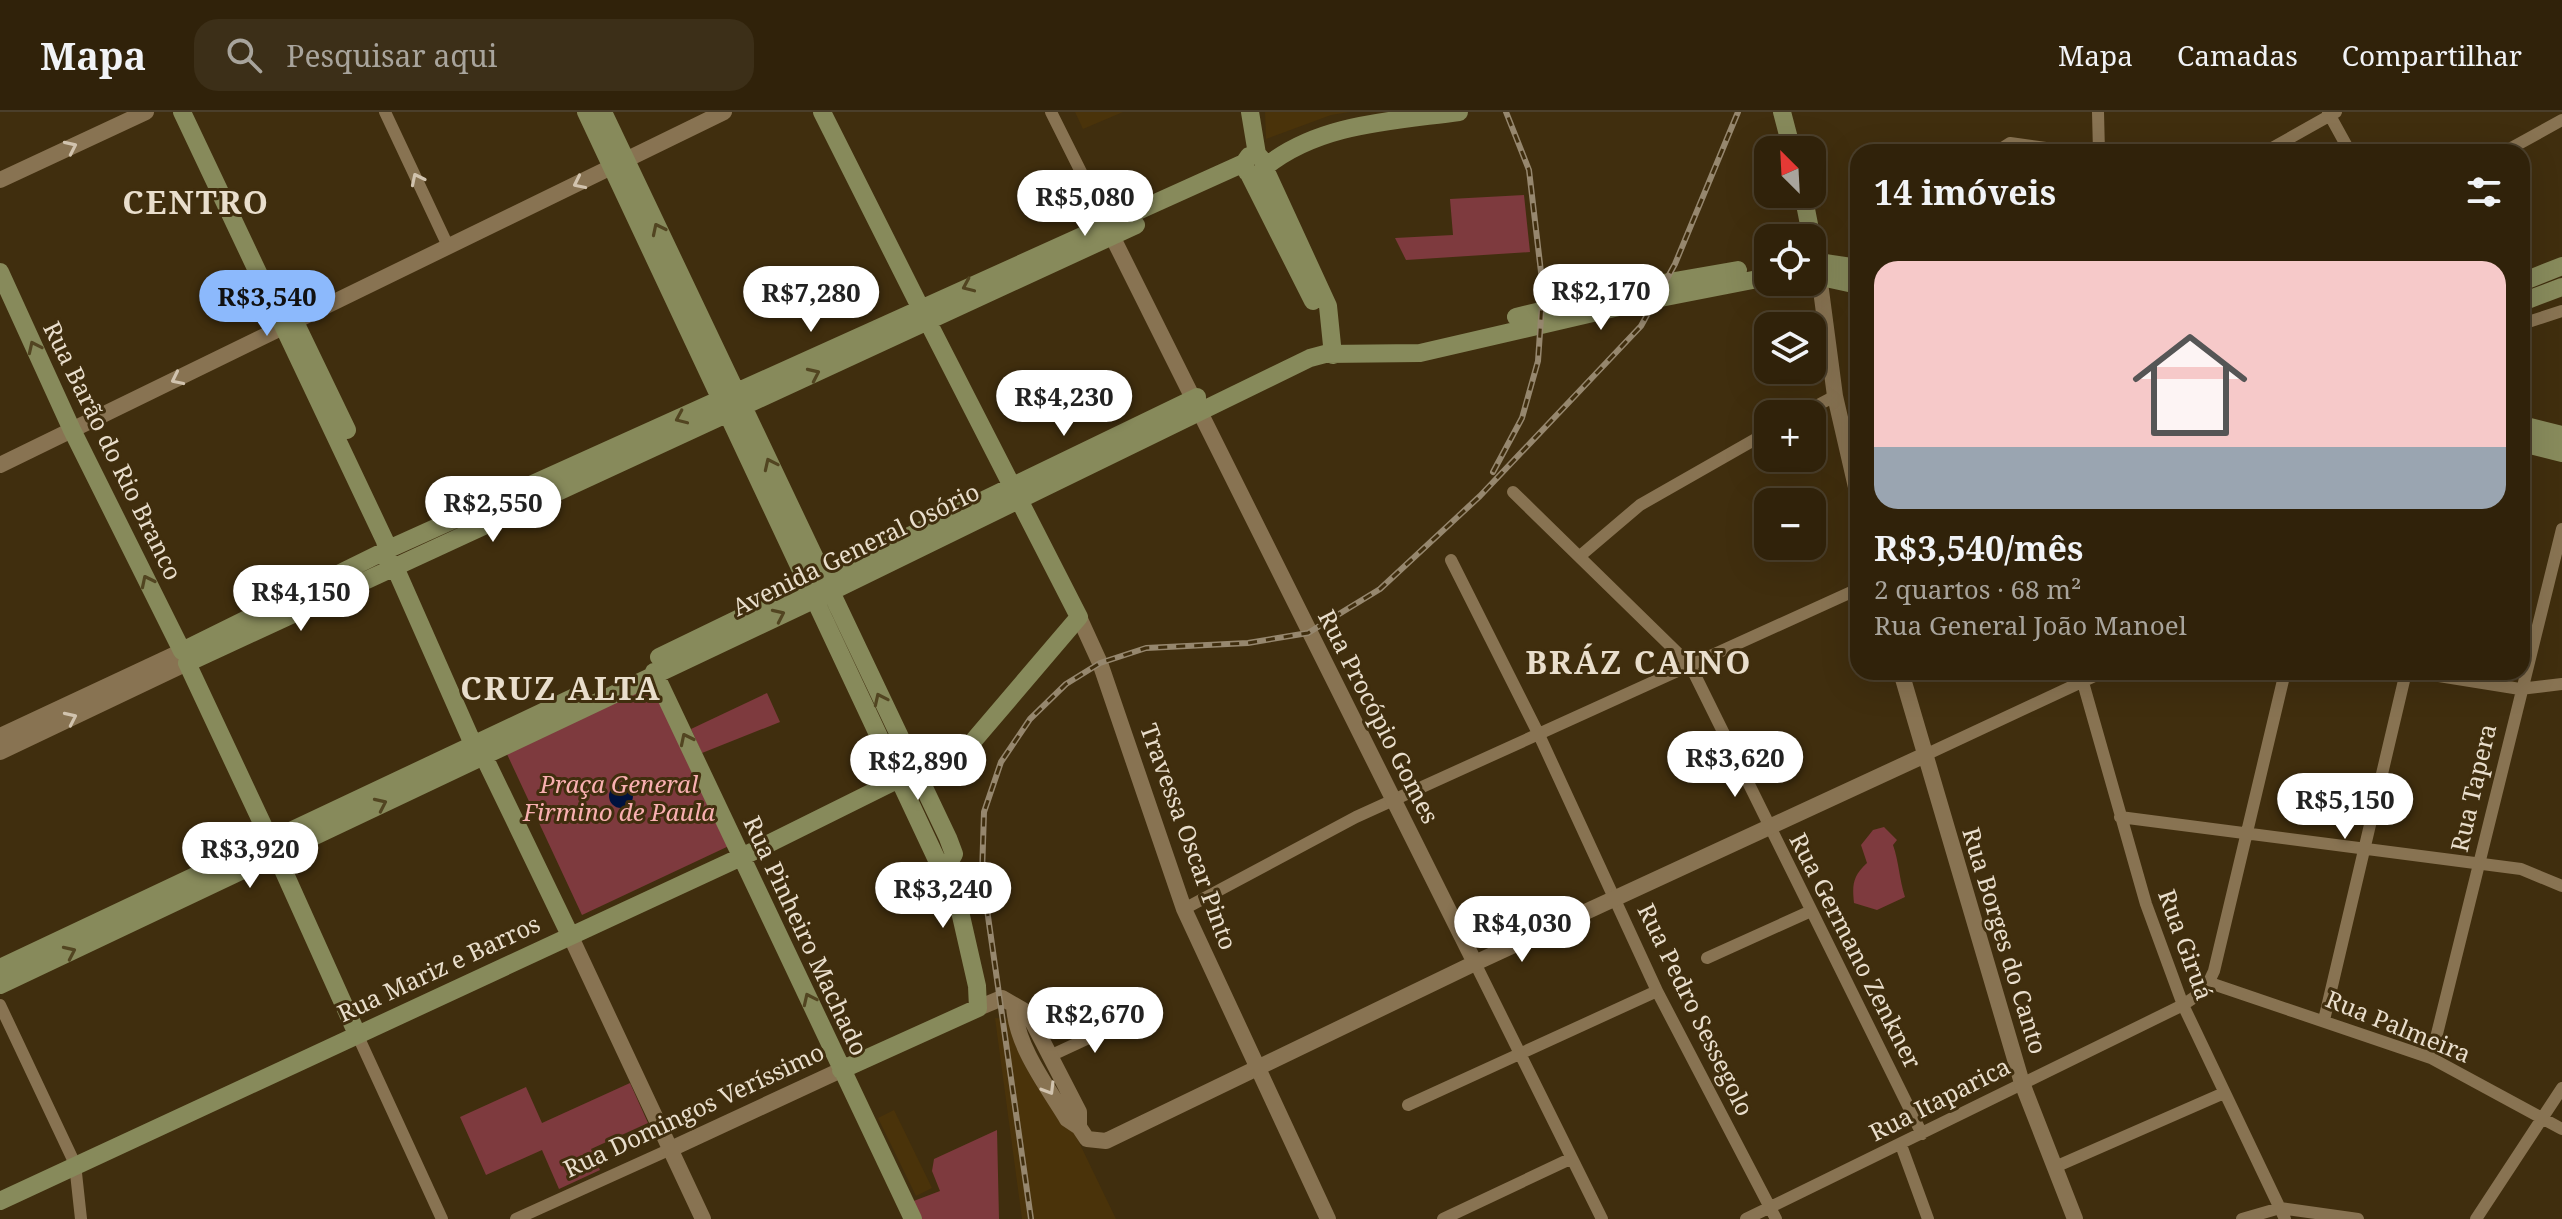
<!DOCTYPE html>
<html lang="pt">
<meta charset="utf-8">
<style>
body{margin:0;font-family:"Noto Serif",serif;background:#3c2f18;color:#f1f3f6;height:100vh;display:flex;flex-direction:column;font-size:30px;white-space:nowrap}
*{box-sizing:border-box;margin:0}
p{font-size:26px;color:#a8a49c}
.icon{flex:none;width:44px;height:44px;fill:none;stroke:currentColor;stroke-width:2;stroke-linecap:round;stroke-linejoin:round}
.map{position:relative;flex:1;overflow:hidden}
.details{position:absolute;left:1850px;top:32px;width:680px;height:536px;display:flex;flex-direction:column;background:#30220a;border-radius:24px;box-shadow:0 8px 32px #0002,0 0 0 2px #4b3f2b}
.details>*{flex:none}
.needle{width:52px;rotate:336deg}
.tools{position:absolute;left:1754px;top:24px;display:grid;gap:16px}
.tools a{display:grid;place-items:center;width:72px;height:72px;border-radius:16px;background:#30220a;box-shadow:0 8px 32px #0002,0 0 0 2px #4b3f2b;font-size:40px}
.price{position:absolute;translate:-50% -68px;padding:0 18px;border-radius:28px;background:#fff;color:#222;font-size:26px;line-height:52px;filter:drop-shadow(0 2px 4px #0008)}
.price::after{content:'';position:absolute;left:50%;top:48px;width:24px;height:18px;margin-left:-12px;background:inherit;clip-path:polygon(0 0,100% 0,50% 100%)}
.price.on{background:#8cb9fc;color:#111}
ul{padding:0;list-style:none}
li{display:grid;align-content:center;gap:16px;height:424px;padding:0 24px}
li+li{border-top:2px solid #4b3f2b}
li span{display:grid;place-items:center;height:248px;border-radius:24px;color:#555}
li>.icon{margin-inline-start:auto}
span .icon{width:144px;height:144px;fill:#fffc;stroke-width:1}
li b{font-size:34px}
h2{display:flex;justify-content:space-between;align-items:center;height:96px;padding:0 24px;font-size:34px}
header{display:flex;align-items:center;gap:48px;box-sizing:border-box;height:112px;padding:0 40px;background:#30220a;border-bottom:2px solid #4b3f2b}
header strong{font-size:38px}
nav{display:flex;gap:44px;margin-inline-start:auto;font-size:28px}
.search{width:560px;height:72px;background:#3c2f18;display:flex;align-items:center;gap:20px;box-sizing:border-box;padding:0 28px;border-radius:24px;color:#a8a49c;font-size:30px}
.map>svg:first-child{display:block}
.built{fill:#4a330a}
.green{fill:#7e3a3e}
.water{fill:#00123e}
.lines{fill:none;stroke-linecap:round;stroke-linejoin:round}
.minor{stroke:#887352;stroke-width:12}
.tertiary{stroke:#887352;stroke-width:16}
.secondary{stroke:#878a5b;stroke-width:18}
.rail-casing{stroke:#96876e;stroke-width:6}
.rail{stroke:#402e0e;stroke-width:3;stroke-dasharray:9;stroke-linecap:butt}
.oneway{stroke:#d1c3ae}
.oneway2{stroke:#524521}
.labels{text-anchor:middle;stroke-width:6;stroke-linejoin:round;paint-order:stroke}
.street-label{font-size:24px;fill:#e9decc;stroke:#402e0e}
.park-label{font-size:24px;font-style:italic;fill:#f9b0b1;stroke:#402e0e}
.district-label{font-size:32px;font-weight:bold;letter-spacing:2px;fill:#e9decc;stroke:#402e0e}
</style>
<header>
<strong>Mapa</strong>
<div class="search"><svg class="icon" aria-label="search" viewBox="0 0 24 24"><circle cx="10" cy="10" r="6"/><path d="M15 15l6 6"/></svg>Pesquisar aqui</div>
<nav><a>Mapa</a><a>Camadas</a><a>Compartilhar</a></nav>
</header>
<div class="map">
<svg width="2562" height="1107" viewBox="0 0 2562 1107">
<rect width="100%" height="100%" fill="#402e0e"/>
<!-- built -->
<path class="built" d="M1075,0H1123L1083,17Z
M1265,0H1350L1331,3L1266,27Z
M995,906L1020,908L1116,1107H1022Z
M894,998L932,1076L916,1084L878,1006Z"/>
<!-- green -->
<path class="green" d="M1524,83L1530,140L1406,148L1395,126L1453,123L1450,87Z
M655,570L731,733L582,803L506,640Z
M767,581L780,610L702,641L691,617Z
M1884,715L1897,728L1893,733C1899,750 1899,766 1905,785L1877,798L1854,791C1852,772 1853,764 1867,751L1861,733L1873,718Z
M630,971L648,1011L591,1037L600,1058L559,1077L542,1038L486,1063L460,1005L526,975L542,1011Z
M997,1018L999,1107H919L911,1090L940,1079L932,1059L934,1047Z"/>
<!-- water -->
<path class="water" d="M609 684a12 12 0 1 1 24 0a12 12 0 1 1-24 0Z"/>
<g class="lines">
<!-- minor -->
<path class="minor" d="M385,0L448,134
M1051,0L1107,112
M2098,0L2099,40
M2328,0L2350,40
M1996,40L2010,31L2075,40
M2265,40L2336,0
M2504,40L2562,8
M2522,212L2562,199
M1801,302L1835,284
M1513,380L1690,553L1922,1022
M1580,444L1640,393L1768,320
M1451,448L1540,625L1657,879L1776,1107
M2080,560L2146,792L2183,893L2285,1107
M2414,560L2520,577L2562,572
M1923,644L2103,560
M2120,705L2521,757L2562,774
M1184,797L1356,705L1858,477
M1707,846L1811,799
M1475,851L1602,1107
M2210,871L2431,946L2562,1017
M0,893L75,1052L81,1107
M2324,908L2406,560
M357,922L442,1107
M1052,943L1123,910
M2431,946L2562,417
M1408,993L1657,879
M1901,1033L1928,1107
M2055,1055L2224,981
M516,1107L673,1036
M1443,1107L1570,1047
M1746,1107L2183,893L2205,878L2214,859L2285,560
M2242,1107L2280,1096L2358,1107
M2476,1107L2562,976"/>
<!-- tertiary -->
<path class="tertiary" d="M0,68L146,0
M1113,115L1112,124L1475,851
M1819,163L1835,284L1858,384
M0,353L724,0
M1079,505L1100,551L1184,797L1328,1107
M1901,560L2022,971L2075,1107
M0,624L182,539
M0,640L187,551
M570,823L703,1107
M1014,894C1016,934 1047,974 1067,1007L1079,1015L1087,1027L1106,1029L1475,851L1923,644
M978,896L1002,886L1028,901L1079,1000V1015
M673,1036L841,958"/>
<!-- secondary -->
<path class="secondary" d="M182,0L385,429L389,448L394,453L473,632L487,651L570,823
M586,0L959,795L977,874L978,896L841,958
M603,0L948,726L954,742L950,749L941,751
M1250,0L1257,42L1265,51L1262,61L1253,63L1247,60L1244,51L1249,44L1257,42
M1782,0L1792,38
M1265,55C1319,11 1393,9 1459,0
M1265,57L1328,194L1333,243
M1249,62L1313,189
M1803,82L1819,163
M1812,149L1858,156
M0,160L72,318L182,539L191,544L187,551L270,728L278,732L276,742L357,922
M1812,163L1858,173
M2522,170L2562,154
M280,179L347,318
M2522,190L2562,175
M1516,205L1646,174L1738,158
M2522,313L2562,323
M2522,331L2562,341
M182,539L391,436L1244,51
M659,545L1197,285
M187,551L1136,113
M654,560L913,1107
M0,856L581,582
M0,873L830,480L1310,246L1325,242L1420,241L1640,190L1768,165
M0,1089L754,739L899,667L910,671L914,660L969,634L1079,505L928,210L930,201L920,195L822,0"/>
<defs>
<path id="rail" d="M1493,360L1522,306L1538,249L1543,177L1529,58L1506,0
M1031,1107L982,762L984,700L1001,650L1030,607L1066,572L1100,551L1146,536L1248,531L1308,521L1380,477L1480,384L1641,214L1675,152L1738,0"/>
</defs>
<!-- rail casing -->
<use href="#rail" class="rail-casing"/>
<!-- rail -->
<use href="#rail" class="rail"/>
</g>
<!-- one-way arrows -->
<defs><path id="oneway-chevron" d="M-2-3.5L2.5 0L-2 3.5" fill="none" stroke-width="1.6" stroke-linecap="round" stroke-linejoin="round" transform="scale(2)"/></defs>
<g class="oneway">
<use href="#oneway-chevron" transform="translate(71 35) rotate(-25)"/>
<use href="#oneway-chevron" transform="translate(417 67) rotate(-116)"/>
<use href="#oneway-chevron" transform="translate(579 71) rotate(154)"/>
<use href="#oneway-chevron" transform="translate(177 267) rotate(154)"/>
<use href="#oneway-chevron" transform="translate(71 606) rotate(-25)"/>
<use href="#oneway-chevron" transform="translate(1049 977) rotate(59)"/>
</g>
<g class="oneway2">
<use href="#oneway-chevron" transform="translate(658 117) rotate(-116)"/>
<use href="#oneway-chevron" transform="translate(968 174) rotate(156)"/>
<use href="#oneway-chevron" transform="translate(34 235) rotate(-115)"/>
<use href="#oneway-chevron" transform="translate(814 262) rotate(-25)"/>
<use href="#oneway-chevron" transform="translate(681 306) rotate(156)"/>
<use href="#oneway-chevron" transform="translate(770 352) rotate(-115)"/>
<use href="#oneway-chevron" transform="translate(147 469) rotate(-116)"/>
<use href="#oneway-chevron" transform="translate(779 503) rotate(-25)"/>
<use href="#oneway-chevron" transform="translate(880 587) rotate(-115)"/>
<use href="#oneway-chevron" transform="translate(686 627) rotate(-116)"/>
<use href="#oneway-chevron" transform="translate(381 692) rotate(-25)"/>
<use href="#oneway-chevron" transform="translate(70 840) rotate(-25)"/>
<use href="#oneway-chevron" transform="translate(809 887) rotate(-115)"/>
</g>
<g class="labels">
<!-- street labels -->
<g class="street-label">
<text transform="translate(112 339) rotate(64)" y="8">Rua Barão do Rio Branco</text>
<text transform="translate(856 438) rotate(-26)" y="8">Avenida General Osório</text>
<text transform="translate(1378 605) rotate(63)" y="8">Rua Procópio Gomes</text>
<text transform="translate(2474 676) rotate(-77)" y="8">Rua Tapera</text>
<text transform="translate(1188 725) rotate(70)" y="8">Travessa Oscar Pinto</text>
<text transform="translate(805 824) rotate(65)" y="8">Rua Pinheiro Machado</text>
<text transform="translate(2004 829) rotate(73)" y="8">Rua Borges do Canto</text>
<text transform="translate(2185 833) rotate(70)" y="8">Rua Giruá</text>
<text transform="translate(1855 839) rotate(63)" y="8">Rua Germano Zenkner</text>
<text transform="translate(439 857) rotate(-25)" y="8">Rua Mariz e Barros</text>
<text transform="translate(1695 898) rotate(64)" y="8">Rua Pedro Sessegolo</text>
<text transform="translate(2398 915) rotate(22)" y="8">Rua Palmeira</text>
<text transform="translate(1940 988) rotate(-27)" y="8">Rua Itaparica</text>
<text transform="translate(694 999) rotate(-25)" y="8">Rua Domingos Veríssimo</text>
</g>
<!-- park labels -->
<g class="park-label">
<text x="619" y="681">Praça General<tspan x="619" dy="28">Firmino de Paula</tspan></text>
</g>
<!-- district labels -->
<g class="district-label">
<text x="196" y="102">CENTRO</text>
<text x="1639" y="562">BRÁZ CAINO</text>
<text x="561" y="588">CRUZ ALTA</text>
</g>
</g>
</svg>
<div class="tools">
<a><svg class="needle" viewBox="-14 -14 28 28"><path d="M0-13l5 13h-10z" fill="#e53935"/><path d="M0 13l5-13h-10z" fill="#a8a49c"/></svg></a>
<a><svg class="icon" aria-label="locate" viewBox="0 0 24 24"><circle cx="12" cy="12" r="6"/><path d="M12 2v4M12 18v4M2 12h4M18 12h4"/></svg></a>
<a><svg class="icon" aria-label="layers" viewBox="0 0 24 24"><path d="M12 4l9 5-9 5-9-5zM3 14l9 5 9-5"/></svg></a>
<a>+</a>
<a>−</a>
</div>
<b class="price" style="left:1085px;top:126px">R$5,080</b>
<b class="price" style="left:1601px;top:220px">R$2,170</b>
<b class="price" style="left:811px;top:222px">R$7,280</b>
<b class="price on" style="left:267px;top:226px">R$3,540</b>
<b class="price" style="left:1064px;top:326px">R$4,230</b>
<b class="price" style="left:493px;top:432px">R$2,550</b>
<b class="price" style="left:301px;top:521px">R$4,150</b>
<b class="price" style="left:1735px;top:687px">R$3,620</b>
<b class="price" style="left:918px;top:690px">R$2,890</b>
<b class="price" style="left:2345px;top:729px">R$5,150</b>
<b class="price" style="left:250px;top:778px">R$3,920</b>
<b class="price" style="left:943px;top:818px">R$3,240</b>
<b class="price" style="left:1522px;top:852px">R$4,030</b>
<b class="price" style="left:1095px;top:943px">R$2,670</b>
<section class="details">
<h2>14 imóveis<svg class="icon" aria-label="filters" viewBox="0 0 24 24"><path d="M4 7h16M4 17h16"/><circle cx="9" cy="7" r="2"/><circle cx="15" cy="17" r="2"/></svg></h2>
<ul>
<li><span style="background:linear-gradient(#f6c9c9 75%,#9aa5b1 0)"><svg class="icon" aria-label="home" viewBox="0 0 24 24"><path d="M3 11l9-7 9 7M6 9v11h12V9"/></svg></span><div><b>R$3,540/mês</b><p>2 quartos · 68 m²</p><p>Rua General João Manoel</p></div></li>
</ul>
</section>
</div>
